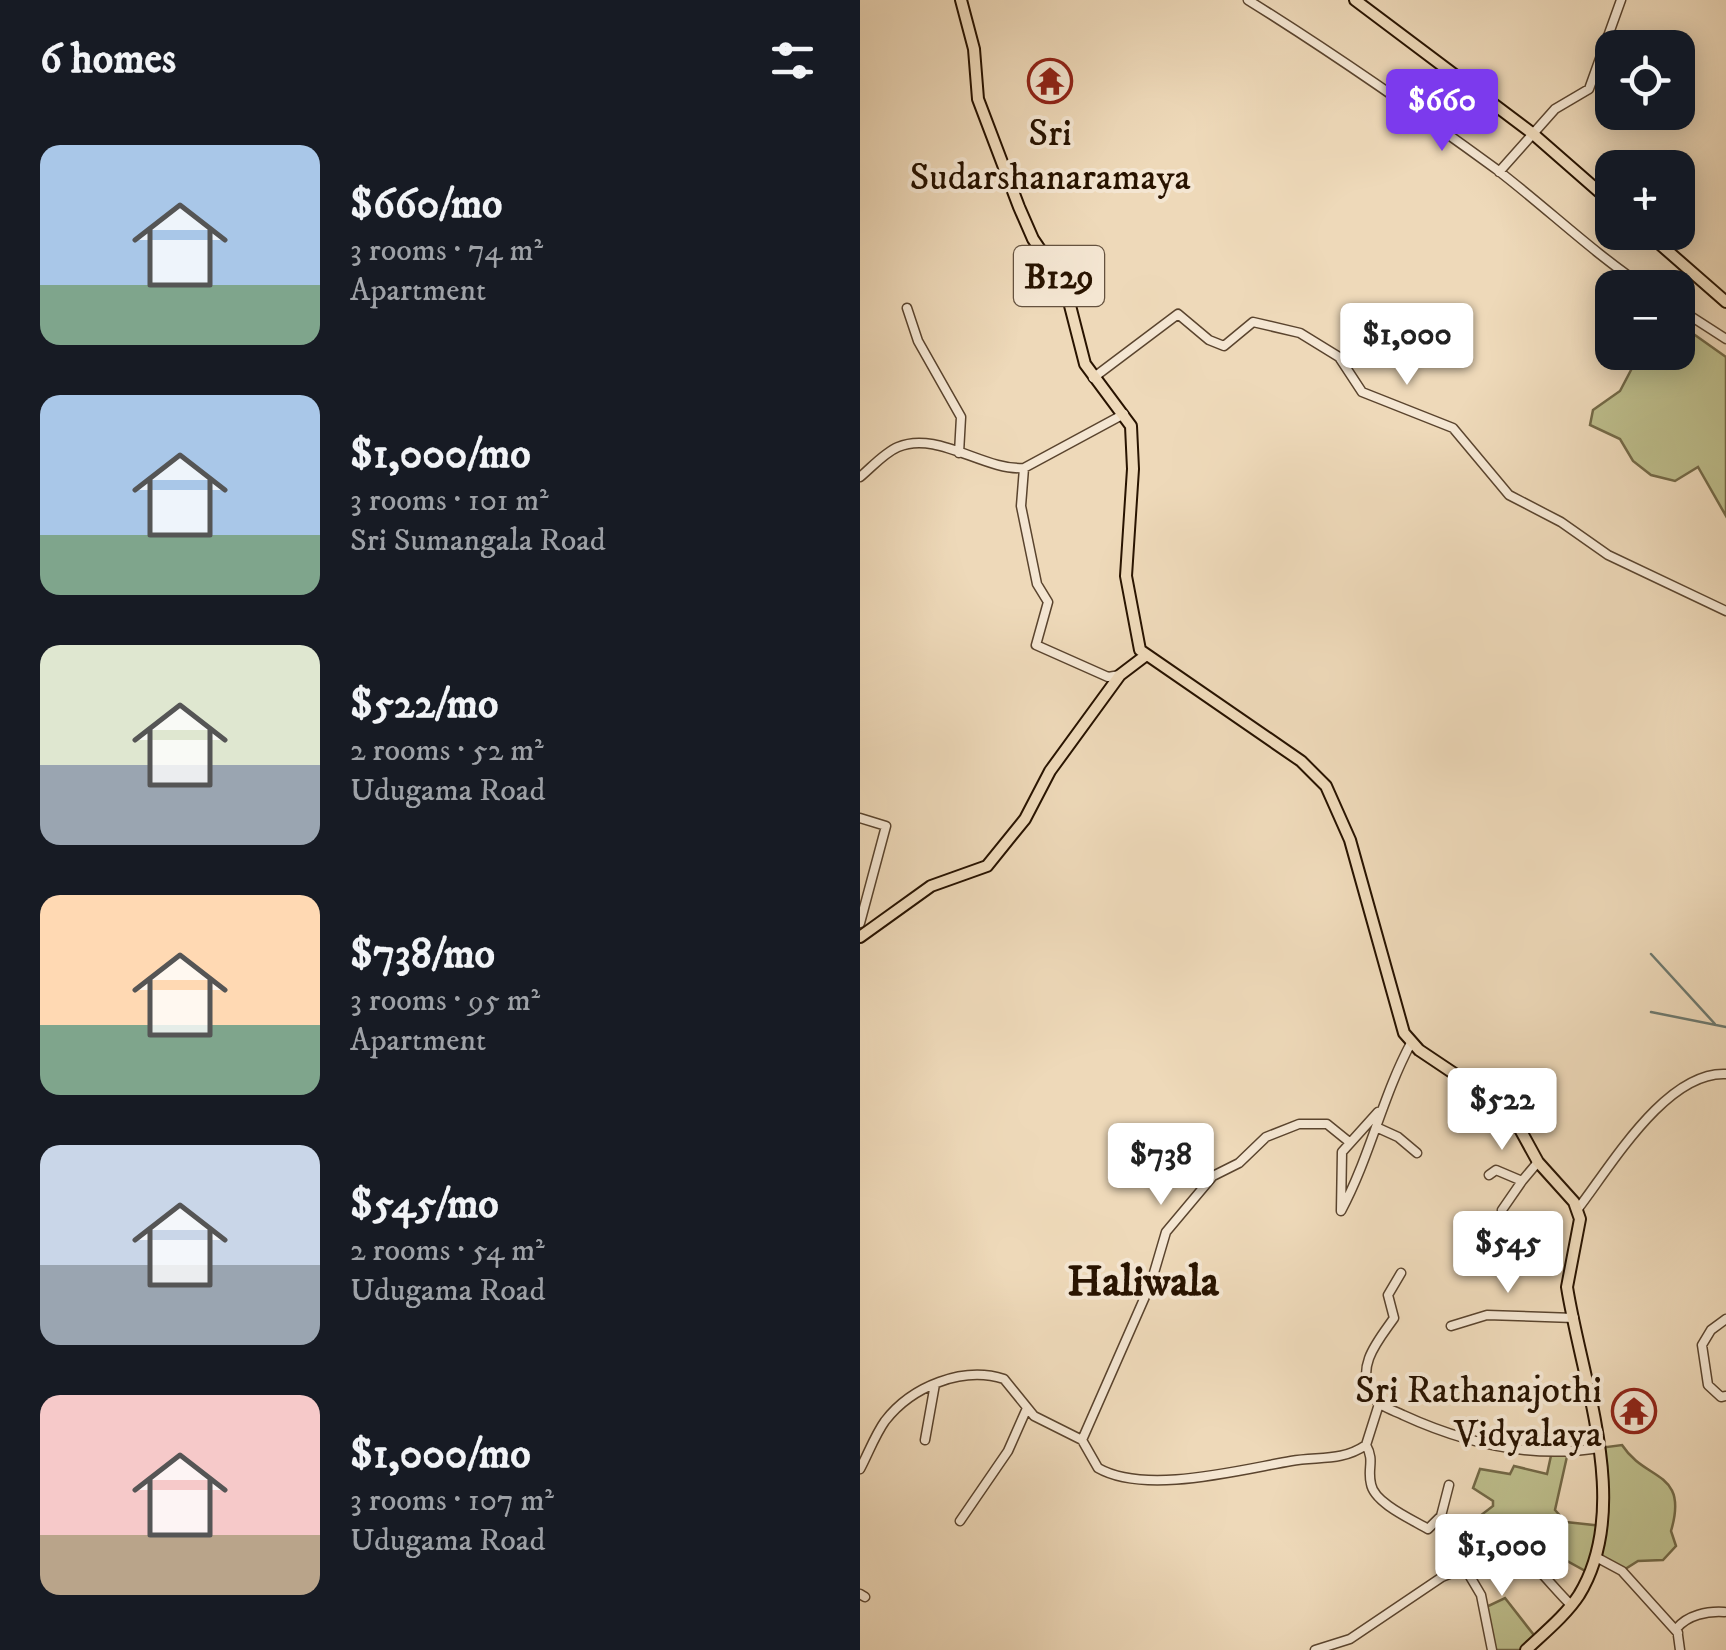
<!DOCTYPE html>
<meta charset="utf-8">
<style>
body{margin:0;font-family:"IM FELL DW Pica",serif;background:#20242c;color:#f1f3f6;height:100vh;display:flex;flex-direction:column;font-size:38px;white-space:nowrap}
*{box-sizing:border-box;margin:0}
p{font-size:32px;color:#9ea1a6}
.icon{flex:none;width:55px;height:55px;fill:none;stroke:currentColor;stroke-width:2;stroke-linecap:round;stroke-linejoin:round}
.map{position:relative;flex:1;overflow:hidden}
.drawer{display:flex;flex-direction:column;background:#171b24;width:860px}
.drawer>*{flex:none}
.controls{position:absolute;left:735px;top:30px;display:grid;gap:20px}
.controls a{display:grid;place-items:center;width:100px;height:100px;border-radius:20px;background:#171b24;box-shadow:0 5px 25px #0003;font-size:50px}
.price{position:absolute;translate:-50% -85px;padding:0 22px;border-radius:10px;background:#fff;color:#222;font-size:32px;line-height:65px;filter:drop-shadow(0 2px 5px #0008)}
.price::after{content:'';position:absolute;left:50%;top:60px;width:30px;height:22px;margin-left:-15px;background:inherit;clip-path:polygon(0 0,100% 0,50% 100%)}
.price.selected{background:#7c3aed;color:#fff}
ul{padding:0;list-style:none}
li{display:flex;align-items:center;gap:30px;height:250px;padding:0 40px}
li span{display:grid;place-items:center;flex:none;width:280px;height:200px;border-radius:20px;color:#555}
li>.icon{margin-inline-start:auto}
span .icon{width:120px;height:120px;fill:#fffc;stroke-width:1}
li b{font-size:42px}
h2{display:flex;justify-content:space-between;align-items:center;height:120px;padding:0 40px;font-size:42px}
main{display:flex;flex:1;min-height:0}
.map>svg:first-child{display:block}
.green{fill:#bdbe8c;stroke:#726846;stroke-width:2.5}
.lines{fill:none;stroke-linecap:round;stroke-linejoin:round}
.stream{stroke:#6c776d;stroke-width:2.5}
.minor-casing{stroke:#5a442e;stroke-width:11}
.major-casing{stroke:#281300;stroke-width:14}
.minor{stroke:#f4e6d2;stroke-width:8}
.major{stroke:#eed9b9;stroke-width:10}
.labels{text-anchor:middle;stroke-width:8;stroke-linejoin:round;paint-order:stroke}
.shield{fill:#f4e6d2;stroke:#65523f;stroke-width:2.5}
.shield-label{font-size:35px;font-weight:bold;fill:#281300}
.poi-label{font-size:38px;fill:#281300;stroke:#f4e6d2}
.quarter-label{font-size:42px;font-weight:bold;fill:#281300;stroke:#f4e6d2}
</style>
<main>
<section class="drawer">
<h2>6 homes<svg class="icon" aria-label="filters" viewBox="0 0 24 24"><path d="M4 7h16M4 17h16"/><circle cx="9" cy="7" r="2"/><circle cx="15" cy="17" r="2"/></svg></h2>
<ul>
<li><span style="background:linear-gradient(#a9c7e8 70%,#7fa58c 0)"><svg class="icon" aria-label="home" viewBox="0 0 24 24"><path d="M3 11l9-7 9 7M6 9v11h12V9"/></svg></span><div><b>$660/mo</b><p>3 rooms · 74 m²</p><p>Apartment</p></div></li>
<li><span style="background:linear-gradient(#a9c7e8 70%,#7fa58c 0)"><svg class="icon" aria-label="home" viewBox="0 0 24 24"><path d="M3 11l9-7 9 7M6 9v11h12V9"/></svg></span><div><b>$1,000/mo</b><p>3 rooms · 101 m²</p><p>Sri Sumangala Road</p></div></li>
<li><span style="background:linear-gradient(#dfe7d0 60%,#9aa5b1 0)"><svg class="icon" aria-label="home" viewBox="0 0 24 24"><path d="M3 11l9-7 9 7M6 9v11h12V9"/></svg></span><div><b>$522/mo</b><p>2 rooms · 52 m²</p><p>Udugama Road</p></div></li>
<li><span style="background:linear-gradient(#ffd9b3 65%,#7fa58c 0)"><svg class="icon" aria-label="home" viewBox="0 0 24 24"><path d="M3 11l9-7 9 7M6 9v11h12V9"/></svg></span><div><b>$738/mo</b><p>3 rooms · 95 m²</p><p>Apartment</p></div></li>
<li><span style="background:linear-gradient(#c9d6e8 60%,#9aa5b1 0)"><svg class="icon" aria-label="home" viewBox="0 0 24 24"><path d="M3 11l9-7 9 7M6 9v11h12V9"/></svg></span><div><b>$545/mo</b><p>2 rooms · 54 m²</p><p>Udugama Road</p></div></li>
<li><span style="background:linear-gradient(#f6c9c9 70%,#b9a48a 0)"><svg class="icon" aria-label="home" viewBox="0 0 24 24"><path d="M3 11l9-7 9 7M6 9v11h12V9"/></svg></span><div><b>$1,000/mo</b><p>3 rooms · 107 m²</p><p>Udugama Road</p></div></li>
</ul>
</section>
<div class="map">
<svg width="866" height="1650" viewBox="0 0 866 1650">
<rect width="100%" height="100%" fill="#eed9b9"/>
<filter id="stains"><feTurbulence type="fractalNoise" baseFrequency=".002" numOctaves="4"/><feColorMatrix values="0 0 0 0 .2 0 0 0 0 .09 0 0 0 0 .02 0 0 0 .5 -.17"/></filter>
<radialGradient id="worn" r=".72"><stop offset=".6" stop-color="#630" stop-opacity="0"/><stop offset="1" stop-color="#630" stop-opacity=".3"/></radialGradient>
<!-- green -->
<path class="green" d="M818,323L866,357V516L838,467L815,481L791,475L773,461L760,439L730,425L733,410L760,391L780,353L818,352Z
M762,1445C786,1482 829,1470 811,1531L816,1546L803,1560L778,1561L762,1571L736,1557L729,1573L700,1557L702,1541L668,1523L640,1518L616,1519L633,1506V1501L613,1488L620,1469L650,1474L654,1466L687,1474L692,1451L708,1452L695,1510L706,1522L743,1526L739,1448Z
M645,1598L677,1639L666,1650H632L624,1608Z"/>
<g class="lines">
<!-- stream -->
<path class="stream" d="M791,954L855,1024
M791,1012L866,1027"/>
<defs>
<path id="minor" d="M388,0C473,53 555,110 636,169C687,208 732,252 786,288
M639,172L695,109L729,89L761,0
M47,308L58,341L101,417L99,453
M818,308L866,339
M233,378L318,314L349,340L364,346L393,322L440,333L479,357L502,392L593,428L649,495L701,522L748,555L866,611
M164,468L161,506L177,584L188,602L176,645L248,677L260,675
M0,477C12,467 24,453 38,447C77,430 124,471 164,468L264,414
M0,818L26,826L0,923
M518,1112L482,1152L481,1211C510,1157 522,1097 551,1043
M516,1127L538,1137L557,1153
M629,1175L636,1170L662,1181L678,1162
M642,1210L662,1181
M717,1210C751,1166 806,1071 866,1074
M541,1273L528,1295L534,1318C518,1341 496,1365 511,1394C517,1406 533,1410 543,1415C604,1443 672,1459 739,1448
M866,1319L851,1330L842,1345L848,1385L861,1397L866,1396
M591,1326L627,1315L714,1318
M65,1440L75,1384
M222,1440L291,1283L306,1232L353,1176L379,1163L406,1137L439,1124H467L488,1141
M506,1445C515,1461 507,1468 511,1484C514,1503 553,1520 568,1529L581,1516L589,1485
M0,1469C8,1454 15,1435 25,1421C52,1386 103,1366 144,1379L174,1416L222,1440L238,1468C285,1495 379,1470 431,1461C458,1456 481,1462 506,1445L519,1404
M100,1521L148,1451L167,1408
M736,1557L762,1571L818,1633
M605,1568L621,1595L632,1650
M0,1594L5,1597
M455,1650L490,1639L582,1577L605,1568L604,1542C652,1526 680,1575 711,1605
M820,1650L817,1628C828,1615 847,1611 864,1612"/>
<path id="major" d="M101,0L114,49L118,99L159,207L173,239L205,286L225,364L271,426L273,469L266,576L280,650L441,761L466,786L490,840L544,1033L559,1050L650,1111L678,1162L714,1202L720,1219L707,1287C722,1382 773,1507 719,1595C706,1615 684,1633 666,1650
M495,0L672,133L752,203
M786,232L866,302
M0,937L71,886L127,866L165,819L190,771L260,675L285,656"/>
</defs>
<!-- minor casing -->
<use href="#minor" class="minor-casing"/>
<!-- major casing -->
<use href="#major" class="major-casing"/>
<!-- minor -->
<use href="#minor" class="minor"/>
<!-- major -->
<use href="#major" class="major"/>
</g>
<!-- icons -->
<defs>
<symbol id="temple-ring" viewBox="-11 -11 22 22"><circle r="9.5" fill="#f4e6d2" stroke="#8f2418" stroke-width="1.5"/><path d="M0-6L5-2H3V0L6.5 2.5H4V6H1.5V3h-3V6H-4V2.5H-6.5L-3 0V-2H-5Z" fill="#8f2418"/></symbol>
</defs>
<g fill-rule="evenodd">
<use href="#temple-ring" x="165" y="56" width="50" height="50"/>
<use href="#temple-ring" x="749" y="1386" width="50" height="50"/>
</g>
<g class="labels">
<!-- shield labels -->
<rect class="shield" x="154" y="246" width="90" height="60" rx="8"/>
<g class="shield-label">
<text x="199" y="288">B129</text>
</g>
<!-- poi labels -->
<g class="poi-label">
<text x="190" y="145">Sri<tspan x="190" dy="44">Sudarshanaramaya</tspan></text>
<text x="742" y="1402" text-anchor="end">Sri Rathanajothi<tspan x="742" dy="44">Vidyalaya</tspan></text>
</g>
<!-- quarter labels -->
<g class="quarter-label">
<text x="283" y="1295">Haliwala</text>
</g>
</g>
<rect width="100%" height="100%" filter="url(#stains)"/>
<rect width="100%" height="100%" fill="url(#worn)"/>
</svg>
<div class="controls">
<a><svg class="icon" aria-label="locate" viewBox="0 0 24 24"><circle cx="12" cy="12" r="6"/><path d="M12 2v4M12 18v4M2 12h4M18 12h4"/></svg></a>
<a>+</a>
<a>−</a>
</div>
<b class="price selected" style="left:582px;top:154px">$660</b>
<b class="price" style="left:547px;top:388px">$1,000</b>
<b class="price" style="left:642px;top:1153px">$522</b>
<b class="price" style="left:301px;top:1208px">$738</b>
<b class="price" style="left:648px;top:1296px">$545</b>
<b class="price" style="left:642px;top:1599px">$1,000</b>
</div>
</main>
